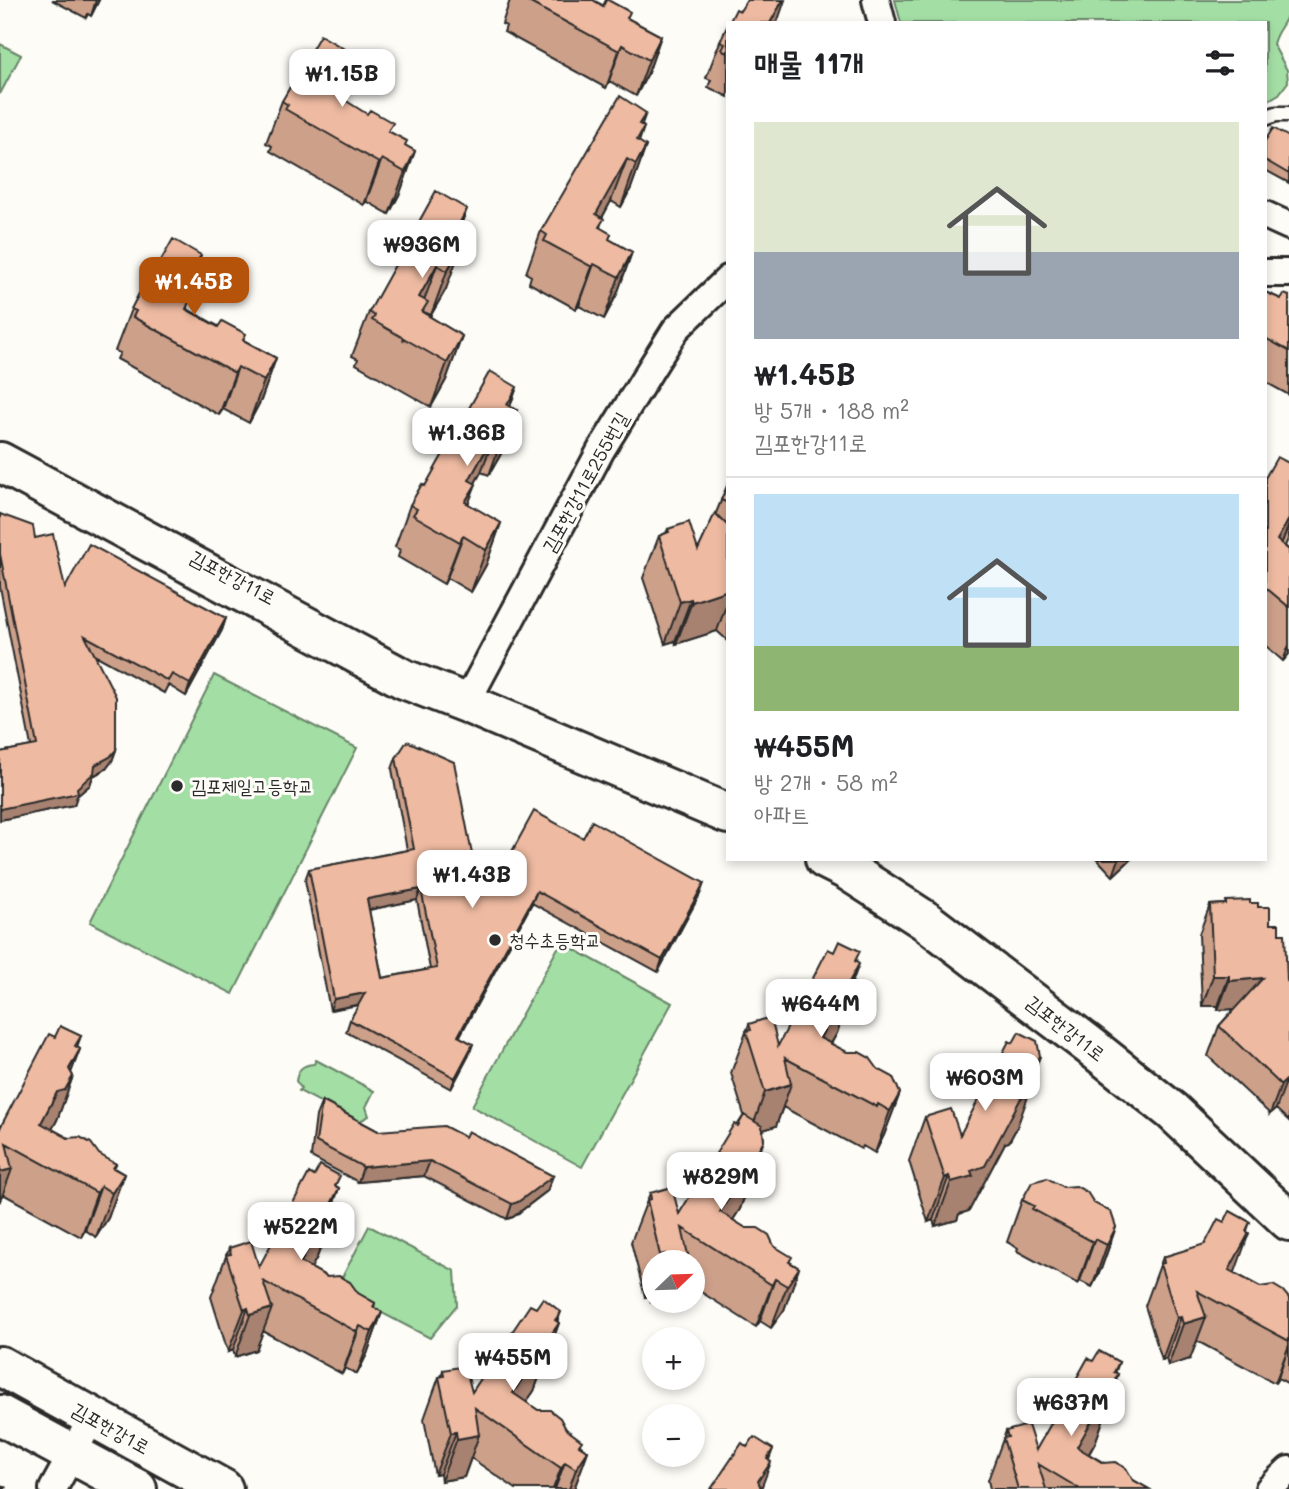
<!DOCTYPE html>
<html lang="ko">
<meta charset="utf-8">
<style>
body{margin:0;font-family:Mali,"Poor Story",sans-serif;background:#f6f6f6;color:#202124;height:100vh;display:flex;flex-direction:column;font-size:26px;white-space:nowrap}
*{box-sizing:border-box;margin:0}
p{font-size:23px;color:#757577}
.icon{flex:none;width:38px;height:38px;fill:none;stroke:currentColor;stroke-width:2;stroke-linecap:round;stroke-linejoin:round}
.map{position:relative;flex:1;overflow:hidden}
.panel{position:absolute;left:726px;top:21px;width:541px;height:840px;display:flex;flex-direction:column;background:#fff;border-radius:0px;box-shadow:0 4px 10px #0003}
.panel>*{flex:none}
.needle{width:46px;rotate:67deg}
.tools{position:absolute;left:642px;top:1250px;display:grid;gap:14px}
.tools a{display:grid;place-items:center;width:63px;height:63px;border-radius:50%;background:#fff;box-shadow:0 4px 10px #0003;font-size:35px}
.price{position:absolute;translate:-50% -60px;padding:0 16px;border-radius:14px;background:#fff;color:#222;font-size:23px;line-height:46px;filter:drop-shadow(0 2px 4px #0008)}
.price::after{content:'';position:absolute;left:50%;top:42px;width:21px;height:16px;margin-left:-10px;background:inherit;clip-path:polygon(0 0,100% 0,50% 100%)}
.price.current{background:#b45309;color:#fff}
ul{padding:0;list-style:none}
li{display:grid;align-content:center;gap:14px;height:371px;padding:0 28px}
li+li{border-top:2px solid #e0e0e0}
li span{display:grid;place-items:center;height:217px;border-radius:0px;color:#555}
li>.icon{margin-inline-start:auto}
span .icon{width:126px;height:126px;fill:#fffc;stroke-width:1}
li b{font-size:30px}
h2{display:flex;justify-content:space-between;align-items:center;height:84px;padding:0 28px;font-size:30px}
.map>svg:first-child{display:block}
.green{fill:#a3dea4;stroke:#678468;stroke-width:2}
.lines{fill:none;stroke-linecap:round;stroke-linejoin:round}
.lane-casing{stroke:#2b2b2b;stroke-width:19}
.street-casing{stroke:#2b2b2b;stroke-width:32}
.secondary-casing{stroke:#2b2b2b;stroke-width:44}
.path{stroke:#2b2b2b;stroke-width:4.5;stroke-dasharray:7 5;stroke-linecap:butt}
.lane{stroke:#fdfcf7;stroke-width:14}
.street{stroke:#fdfcf7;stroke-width:26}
.secondary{stroke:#fdfcf7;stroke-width:38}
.wall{fill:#cda08a;stroke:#2b2b2b;stroke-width:2;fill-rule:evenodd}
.shaded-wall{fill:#a78271;stroke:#2b2b2b;stroke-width:2}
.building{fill:#eebaa1;stroke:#2b2b2b;stroke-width:2;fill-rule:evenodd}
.poi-dot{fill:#2b2b2b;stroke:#fdfcf7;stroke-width:2.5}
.labels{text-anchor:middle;stroke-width:6;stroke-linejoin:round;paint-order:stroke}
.street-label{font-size:19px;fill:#2b2b2b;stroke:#fdfcf7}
.poi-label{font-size:19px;fill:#2b2b2b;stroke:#fdfcf7;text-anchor:start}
</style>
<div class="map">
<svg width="1289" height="1489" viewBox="0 0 1289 1489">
<rect width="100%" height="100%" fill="#fdfcf7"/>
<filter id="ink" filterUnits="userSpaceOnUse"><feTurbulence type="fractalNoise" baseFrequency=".0143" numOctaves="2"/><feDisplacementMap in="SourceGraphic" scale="14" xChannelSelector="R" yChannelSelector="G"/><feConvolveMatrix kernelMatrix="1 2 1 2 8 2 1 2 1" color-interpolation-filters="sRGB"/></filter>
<g filter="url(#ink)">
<!-- green -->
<path class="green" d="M895,0H1289C1289,26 1278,24 1273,44L1287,70L1288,82L1279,94L1265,102V23H901Z
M0,44L21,55L0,94Z
M214,675L357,748L233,994L90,922Z
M561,942L672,1003L582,1167L472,1106Z
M316,1060L374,1091L366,1107L369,1116L358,1122L299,1091L301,1088L296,1081C298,1069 302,1065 314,1064Z
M369,1226L455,1271L457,1305L430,1338L336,1289Z"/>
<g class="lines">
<defs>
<path id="lane" d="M1265,118L1276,114H1289"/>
<path id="street" d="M876,0L882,23
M1265,215L1289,226
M1265,273H1289
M466,703L601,450L652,367L676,329L728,279
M53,1489L92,1418
M1269,1489L1289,1470"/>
<path id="secondary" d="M0,462L404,679L466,703L728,814
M825,859L847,870L926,921L1089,1045L1172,1111L1289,1221
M0,1366L223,1489
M0,1415L137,1489"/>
</defs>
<!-- lane casing -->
<use href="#lane" class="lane-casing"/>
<!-- street casing -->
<use href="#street" class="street-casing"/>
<!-- secondary casing -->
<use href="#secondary" class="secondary-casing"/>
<!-- path -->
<path class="path" d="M0,1486L6,1489"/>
<!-- lane -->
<use href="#lane" class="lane"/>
<!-- street -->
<use href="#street" class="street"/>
<!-- secondary -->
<use href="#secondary" class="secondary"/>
</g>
<!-- wall -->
<path class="wall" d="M52,0H99L91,16L88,14L86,18Z
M510,0H593L661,36L648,73L636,96L609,81L606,88L504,32L506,26L502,24Z
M728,25V97L708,87L711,80L706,78L720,42Z
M342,62L334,93L390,132L406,146L415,151L400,193L389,214L366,201L364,205L270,151L272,146L266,143L282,101Z
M642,125L644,127L639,142L646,146L631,188L621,207L611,201L602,218L600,228L611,234L609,239L632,252L617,294L604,319L579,306L576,309L529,283L531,276L526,273L541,231Z
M1289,137V183L1265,170V141Z
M455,242L446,289L431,315L424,312V313L462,336L446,380L431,407L356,364L358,359L352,356L369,312Z
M1265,292L1281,299L1289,296V395L1265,382Z
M185,297L187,309L276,358L261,400L249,423L223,409L219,415L117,359L120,353L115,351L131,309Z
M517,387L510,406L502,452L489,475L481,472L475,483L468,504L501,523L486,565L471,592L447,578L444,584L398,557L400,550L395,547L410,505L425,486Z
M1289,463V537L1285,546L1289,550V654L1283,661L1265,645V478Z
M728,484V641L717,631L676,644L675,641L665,644L643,578L659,536L666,533L668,529L698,550L716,513Z
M0,514L35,538L65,588L226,618L222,630L186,696L168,685L164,693L95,655L116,750L112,761L106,769L93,776L90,785L77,796L74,805L0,820V752L31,746L0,587Z
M396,758L474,864L509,857L583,838L704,883L700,894L658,972L532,903L459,1037L469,1055L451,1089L346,1032L350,1020L359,1005L330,1010L305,880L309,869L407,850L392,769ZM417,900L430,969L382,978L369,910Z
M1097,859H1131L1113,876Z
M1226,901L1250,903L1258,907L1270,924L1279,934L1287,980L1289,977V1121L1276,1109L1270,1114L1208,1056L1219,1026L1234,1009L1218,1010V1006H1202L1199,934L1210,905L1225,904Z
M856,962L850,987L837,1033L831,1044L878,1069L900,1093L884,1135L875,1153L863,1146L861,1149L783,1107L776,1126L763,1130L764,1140L755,1166V1167L740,1209L733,1220L774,1246L790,1262L799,1268L784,1310L771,1328L760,1321L756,1327L693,1287V1262H654V1300L651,1302L650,1296L645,1297L631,1242L650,1193L679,1214L744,1115L731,1073L749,1024L778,1046Z
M81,1036L77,1047L80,1049L71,1073L73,1076L57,1120L52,1129L116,1164L114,1168L124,1174L108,1218L96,1237L85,1230L81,1237L3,1194L0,1202V1128L55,1037Z
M1040,1056L1031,1079L1017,1127L1009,1142L1005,1143L969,1211L959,1214L957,1220L935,1226L933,1220L928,1222L909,1161L925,1117L960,1135Z
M322,1101L378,1131L547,1191L513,1217L507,1219L424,1176L358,1182L311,1157L316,1116Z
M336,1186L339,1188L331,1212L333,1215L317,1257L311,1268L375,1303L374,1308L382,1312L367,1354L357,1374L345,1368L342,1374L263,1331L256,1350L235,1357L233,1350L228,1352L211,1297L229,1248L259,1267Z
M1022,1200L1094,1203L1116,1227L1101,1269L1092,1287L1080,1281L1078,1284L1017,1251L1018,1248L1007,1242Z
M1247,1232L1234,1273L1260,1287L1289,1298V1384L1278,1378L1275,1383L1197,1341L1190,1359L1168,1366L1166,1359L1162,1360L1145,1306L1163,1257Z
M557,1322L559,1323L534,1391L526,1402L566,1429L581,1446L588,1451L574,1489H516L471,1458L464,1477L441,1481L440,1474L435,1475L424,1419L439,1377H441L443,1370L472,1392Z
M1093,1361L1119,1362L1115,1373L1118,1374L1109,1398L1110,1401L1095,1443L1089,1454L1149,1489H990L988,1480L1006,1431L1036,1450Z"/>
<!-- shaded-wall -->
<path class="shaded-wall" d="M96,0H99L91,16Z
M783,0H785L777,23H770Z
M661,36L648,73L636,96L649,60Z
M622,45L609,81L606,88L619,51Z
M346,50L335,81L345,64L329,106L317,127L340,61Z
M646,113L631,155L627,159L611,201L581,256L596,214L639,124Z
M646,146L631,188L621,207L636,164Z
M415,151L400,193L389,214L405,172Z
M382,159L366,201L364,205L379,163Z
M467,209L451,253V239Z
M462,245L446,289L431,315L447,271Z
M632,252L617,294L604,319L619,277Z
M201,255L185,297L164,336L179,294Z
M594,264L579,306L576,309L592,267Z
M437,265L421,309L403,341L419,297Z
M462,336L446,380L431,407L447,363Z
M276,358L261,400L249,423L264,381Z
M238,367L223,409L219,415L235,373Z
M517,387L502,429L507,405Z
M517,410L502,452L489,475L504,433Z
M497,430L481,472L454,522L469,480Z
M476,484L460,526L465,502Z
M1289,519V524L1278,553L1277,540Z
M501,523L486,565L471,592L486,550Z
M463,536L447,578L444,584L460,542Z
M728,590V600L717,631L676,644L692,602Z
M691,599L675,641L665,644L680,602Z
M226,618L222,630L186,696L190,684Z
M1289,645V654L1283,661Z
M116,750L112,761L106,769L93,776L90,785L77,796L74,805L0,820V809L77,788L95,765Z
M1119,859H1131L1113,876Z
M704,883L700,894L658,972L662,960Z
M421,889L417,900L363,911L367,899Z
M537,891L532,903L454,1047L458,1036Z
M859,964L844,1005L852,991L837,1033L829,1047L820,1038Z
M1213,976H1229L1218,1006H1202Z
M1263,978L1253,1008L1218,1010L1229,981Z
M365,993L361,1004L330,1010L334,999Z
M473,1044L469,1055L451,1089L455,1078Z
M80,1049L64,1091L73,1076L57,1120L49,1135L41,1123Z
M1040,1056L1025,1098L1033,1083L1017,1127L1009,1142L1005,1143L969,1211L959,1214L957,1220L935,1226L951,1182L971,1171L1029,1076Z
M1287,1079L1276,1109L1270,1114L1281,1085Z
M791,1084L776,1126L750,1134L765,1092Z
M900,1093L884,1135L875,1153L890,1111Z
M764,1140L740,1209L731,1223L720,1212Z
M430,1161L424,1176L358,1182L363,1167Z
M12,1169L0,1202V1172Z
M124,1174L108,1218L96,1237L112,1193Z
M553,1176L547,1191L513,1217L507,1219L512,1204Z
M949,1176L933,1220L928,1222L945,1178Z
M101,1186L85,1230L81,1237L97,1193Z
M339,1188L324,1230L333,1215L317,1257L309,1272L301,1262Z
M1250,1222L1241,1248L1249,1233L1234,1275L1229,1270Z
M1116,1227L1101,1269L1092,1287L1107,1245Z
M1095,1239L1080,1281L1078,1284L1093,1242Z
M665,1254L662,1262H658L660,1255Z
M688,1255L686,1262H666V1260Z
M799,1268L784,1310L771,1328L787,1286Z
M654,1270V1282L650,1296L645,1297Z
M775,1279L760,1321L756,1327L772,1285Z
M654,1293V1300H660L651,1302Z
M248,1308L233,1350L228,1352L244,1310Z
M272,1308L256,1350L235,1357L250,1315Z
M382,1312L367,1354L357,1374L372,1332Z
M561,1312L554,1331L559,1323L534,1391L525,1404L513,1393Z
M1181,1317L1166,1359L1162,1360L1177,1318Z
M1206,1317L1190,1359L1168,1366L1183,1324Z
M360,1326L345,1368L342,1374L357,1332Z
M1289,1345L1278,1378L1275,1383Z
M1119,1362L1109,1390L1118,1374L1104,1412L1110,1401L1095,1443L1087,1457L1077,1447Z
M456,1432L440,1474L435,1475L451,1433Z
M479,1435L464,1477L441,1481L457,1439Z
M773,1449L766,1468L771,1462L761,1489H755L767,1459Z
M588,1451L574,1489H569L576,1469Z
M565,1462L555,1489H553L561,1468Z"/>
<!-- building -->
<path class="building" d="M525,0H593L603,6L606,0H608L630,12L627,18L661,36L649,60L622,45L619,51Z
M747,0H783L770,23H729L736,9L740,11Z
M728,25V54L722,50L725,44L720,42Z
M320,35L346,50L340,61L345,64L329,90L367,114L370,110L393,123L388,131L407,141L405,145L415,151L405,172L382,159L379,163L285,109L288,105L282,101Z
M620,96L646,113L639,124L644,127L637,140L646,146L636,164L627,159L596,214L604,219L599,227L611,234L609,239L632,252L619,277L594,264L592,267L544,241L547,235L541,231Z
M1273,128L1289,137V174L1265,160V141Z
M436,191L467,209L451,239L462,245L447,271L437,265L419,297L428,302L422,312L462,336L447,363L372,320L375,316L369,312Z
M173,239L201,255L179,294L190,300L186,309L218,327L222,321L246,334L243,340L276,358L264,381L238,367L235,373L133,317L136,311L131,309L148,276L151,278Z
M1265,292L1281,299L1284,294L1289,296V351L1265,338Z
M490,371L517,387L507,405L517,410L504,433L497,430L469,480L476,484L465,502L501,523L486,550L463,536L460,542L413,515L417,509L410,505L422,484L425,486Z
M1277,457L1289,463V519L1277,540L1289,550V607L1265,587V478Z
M728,484V503L721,500Z
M715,513L728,526V590L692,602L691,599L680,602L659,536L669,532L668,529L689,522L698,550Z
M0,514L33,526L35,538L53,534L65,588L89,544L226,618L190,684L172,674L168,681L85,636L116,697V750L110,757L95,765L94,773L77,788L78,793L0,809V752L37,745L0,554Z
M407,741L454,762L474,864L509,857L534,811L583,838L592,821L704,883L662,960L537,891L458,1036L473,1044L455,1078L350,1020L365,993L334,999L309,869L414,849L396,758ZM421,889L437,968L382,978L367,899Z
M1250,900V903H1258V907H1270V924H1279V934H1285L1287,980L1289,977V1082L1287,1079L1281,1085L1219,1026L1263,978L1229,981V976H1213L1210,905L1226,904V901Z
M839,941L860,951L855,961L859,964L848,984L852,991L844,1005L835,1008L820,1038L847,1052H859L870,1058L878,1069L893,1077L900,1093L890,1111L878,1104L877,1107L785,1058L791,1084L765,1092L746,1031L751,1030L749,1024L771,1017L778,1046L828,949L834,952Z
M60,1026L81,1036L75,1046L80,1049L69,1069L73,1076L65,1090L57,1092L41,1123L68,1138L80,1137L91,1143L99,1154L116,1164L113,1168L124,1174L112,1193L101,1186L97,1193L6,1143L12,1169L0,1172V1128L49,1034L55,1037Z
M1019,1032L1037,1041L1040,1056L1029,1076L1033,1083L1025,1097L1021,1098L985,1166L971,1171L973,1176L951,1182L949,1176L945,1178L925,1117L951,1109L960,1135L1009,1041L1013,1043Z
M322,1101L378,1131L444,1126L465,1137L468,1131L553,1176L518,1202L512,1204L430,1161L363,1167L316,1142Z
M744,1115L762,1126L764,1140L752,1160L755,1167L746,1181L738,1182L720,1212L746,1228H758L769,1235L774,1246L792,1257L789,1262L799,1268L787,1286L775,1279L772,1285L682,1228L688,1255L666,1260L665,1254L660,1255L647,1200L651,1199L650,1193L672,1187L679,1214L734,1124L738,1126Z
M320,1165L340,1176L335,1186L339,1188L329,1208L333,1215L325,1230L316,1232L301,1262L327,1277L339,1276L350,1282L358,1293L375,1303L373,1307L382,1312L372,1332L360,1326L357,1332L263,1281L272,1308L250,1315L248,1308L244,1310L226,1255L231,1254L229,1248L251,1241L259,1267L309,1173L314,1176Z
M1047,1178L1063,1187L1076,1186L1087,1192L1094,1203L1111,1212L1116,1227L1107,1245L1095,1239L1093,1242L1032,1209L1034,1206L1022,1200L1032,1182Z
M1230,1211L1250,1222L1246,1231L1249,1233L1229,1270L1260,1287L1273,1285L1283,1291L1289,1298V1341L1197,1291L1206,1317L1183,1324L1181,1317L1177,1318L1160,1264L1164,1263L1163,1257L1205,1244L1218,1219L1224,1222Z
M543,1298L561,1312L555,1320L559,1323L546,1342L549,1349L540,1362L532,1364L513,1393L538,1410H550L560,1418L566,1429L582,1441L579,1445L588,1451L576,1469L565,1462L561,1468L475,1408L479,1435L457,1439L456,1432L451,1433L439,1377L444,1376L443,1370L465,1366L472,1392L530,1305L536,1308Z
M1099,1351L1119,1362L1114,1372L1118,1374L1107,1394L1110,1401L1102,1415L1094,1417L1077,1447L1103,1463L1115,1462L1126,1468L1133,1480L1149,1489H1080L1038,1464L1046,1489H1018L1003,1438L1008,1437L1006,1431L1028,1425L1036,1450L1088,1358L1093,1361Z
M754,1437L773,1449L767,1459L771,1462L758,1481L761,1488L760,1489H711L742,1443L747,1447Z"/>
</g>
<!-- markers -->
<g class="poi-dot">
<circle cx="177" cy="786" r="7"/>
<circle cx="495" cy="940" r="7"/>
</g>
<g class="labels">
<!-- street labels -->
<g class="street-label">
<text transform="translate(585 482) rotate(-61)" y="7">김포한강11로255번길</text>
<text transform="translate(233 577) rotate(28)" y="7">김포한강11로</text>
<text transform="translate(1066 1028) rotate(38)" y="7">김포한강11로</text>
<text transform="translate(111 1428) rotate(29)" y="7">김포한강1로</text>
</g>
<!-- poi labels -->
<g class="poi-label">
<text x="191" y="793">김포제일고등학교</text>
<text x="509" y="947">청수초등학교</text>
</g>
</g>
</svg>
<div class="tools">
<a><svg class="needle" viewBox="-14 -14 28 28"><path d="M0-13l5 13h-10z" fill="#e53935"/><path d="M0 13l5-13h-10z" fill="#757577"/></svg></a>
<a>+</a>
<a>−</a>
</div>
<b class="price" style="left:342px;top:109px">₩1.15B</b>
<b class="price" style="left:422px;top:280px">₩936M</b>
<b class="price current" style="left:194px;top:317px">₩1.45B</b>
<b class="price" style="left:467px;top:468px">₩1.36B</b>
<b class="price" style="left:472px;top:910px">₩1.43B</b>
<b class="price" style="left:821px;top:1039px">₩644M</b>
<b class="price" style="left:985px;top:1113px">₩603M</b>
<b class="price" style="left:721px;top:1212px">₩829M</b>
<b class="price" style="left:301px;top:1262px">₩522M</b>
<b class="price" style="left:513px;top:1393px">₩455M</b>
<b class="price" style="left:1071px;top:1438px">₩637M</b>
<section class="panel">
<h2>매물 11개<svg class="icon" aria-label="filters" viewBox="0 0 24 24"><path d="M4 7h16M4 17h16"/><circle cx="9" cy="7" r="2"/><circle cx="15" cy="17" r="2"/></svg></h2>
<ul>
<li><span style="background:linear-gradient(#dfe7d0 60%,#9aa5b1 0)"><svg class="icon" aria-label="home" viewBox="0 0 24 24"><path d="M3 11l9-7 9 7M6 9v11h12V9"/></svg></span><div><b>₩1.45B</b><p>방 5개 · 188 m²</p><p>김포한강11로</p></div></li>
<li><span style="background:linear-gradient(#bfe0f5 70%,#8fb573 0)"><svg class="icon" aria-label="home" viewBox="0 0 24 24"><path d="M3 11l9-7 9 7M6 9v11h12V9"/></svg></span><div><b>₩455M</b><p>방 2개 · 58 m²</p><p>아파트</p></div></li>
</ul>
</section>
</div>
